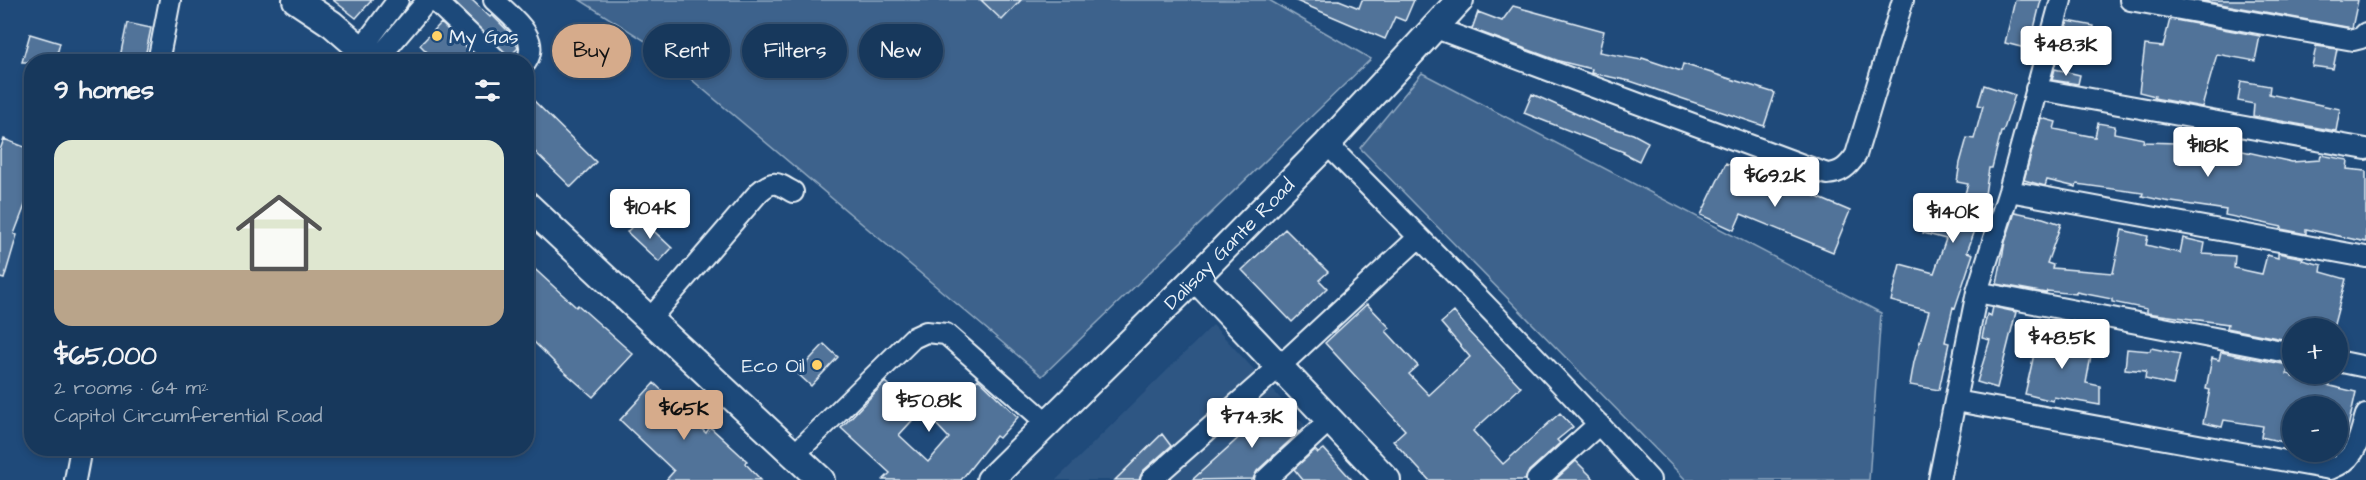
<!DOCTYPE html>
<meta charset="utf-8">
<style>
body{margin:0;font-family:"Architects Daughter",sans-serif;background:#244365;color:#f1f3f6;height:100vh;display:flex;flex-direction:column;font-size:22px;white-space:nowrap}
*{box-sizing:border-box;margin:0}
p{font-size:20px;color:#9eacbb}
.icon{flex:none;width:33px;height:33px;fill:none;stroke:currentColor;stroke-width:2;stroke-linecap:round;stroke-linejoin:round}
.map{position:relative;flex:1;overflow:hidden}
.sheet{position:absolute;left:24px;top:54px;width:510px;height:402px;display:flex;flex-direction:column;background:#17385c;border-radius:24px;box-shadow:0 3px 9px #0003,0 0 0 2px #365272}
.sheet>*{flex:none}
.hud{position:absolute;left:552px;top:24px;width:570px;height:54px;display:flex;gap:12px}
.buttons{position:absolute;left:2282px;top:318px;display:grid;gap:12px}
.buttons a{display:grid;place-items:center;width:66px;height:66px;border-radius:50%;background:#17385c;box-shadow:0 3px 9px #0003,0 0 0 2px #365272;font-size:30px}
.price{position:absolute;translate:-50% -51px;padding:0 14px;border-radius:6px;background:#fff;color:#222;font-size:20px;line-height:39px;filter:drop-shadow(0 2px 3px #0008)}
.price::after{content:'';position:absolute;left:50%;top:36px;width:18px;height:14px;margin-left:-9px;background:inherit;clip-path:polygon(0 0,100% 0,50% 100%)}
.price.on{background:#d6ab8b;color:#111}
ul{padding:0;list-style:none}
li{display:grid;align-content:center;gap:12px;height:318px;padding:0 30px}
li+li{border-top:2px solid #365272}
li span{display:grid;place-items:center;height:186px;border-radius:18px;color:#555}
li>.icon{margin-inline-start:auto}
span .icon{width:108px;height:108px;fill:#fffc;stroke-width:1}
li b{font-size:26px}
h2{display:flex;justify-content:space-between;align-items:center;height:72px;padding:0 30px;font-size:26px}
.pill{padding:0 21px;border-radius:27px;background:#17385c;box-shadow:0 3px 9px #0003,0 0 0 2px #365272;font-size:21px;line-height:54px}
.pill.on{background:#d6ab8b;color:#111}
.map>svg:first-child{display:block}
.built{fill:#2e5683}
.green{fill:#3c628c;stroke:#92aac2;stroke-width:1.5}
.building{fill:#517399;stroke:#e8f1f8;stroke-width:1.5}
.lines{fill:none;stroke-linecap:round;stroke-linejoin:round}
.minor-casing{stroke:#e8f1f8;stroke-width:24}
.major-casing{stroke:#e8f1f8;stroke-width:30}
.minor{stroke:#1f4a7a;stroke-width:20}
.major{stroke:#1f4a7a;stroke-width:26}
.poi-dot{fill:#ffd166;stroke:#1f4a7a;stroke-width:2}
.labels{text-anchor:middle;stroke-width:6;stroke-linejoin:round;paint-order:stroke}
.poi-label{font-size:20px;fill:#e8f1f8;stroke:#1f4a7a;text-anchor:start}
.street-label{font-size:20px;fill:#e8f1f8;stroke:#1f4a7a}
</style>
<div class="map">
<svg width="2366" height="480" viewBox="0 0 2366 480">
<rect width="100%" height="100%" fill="#1f4a7a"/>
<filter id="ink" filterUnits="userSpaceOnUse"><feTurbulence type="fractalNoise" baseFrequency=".0167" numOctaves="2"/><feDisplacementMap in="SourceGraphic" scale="12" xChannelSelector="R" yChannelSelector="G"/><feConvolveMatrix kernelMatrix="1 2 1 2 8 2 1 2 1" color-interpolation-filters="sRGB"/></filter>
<g filter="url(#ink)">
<!-- built -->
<path class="built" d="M1213,325L1355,480H1056Z"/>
<!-- green -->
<path class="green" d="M580,0H1269L1371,59L1042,376L647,42Z
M1422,73L1881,313L1869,480H1686L1360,148Z"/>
<!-- building -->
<path class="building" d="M333,0H372L356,18Z
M451,0H472L490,17L492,15L513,36L518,48L509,57Z
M981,0H1021L1002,20Z
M1294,0H1339L1359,8L1362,0H1414L1405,21L1395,17L1385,39Z
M2015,0H2041L2029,49L2005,43Z
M2198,0H2358L2352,28Z
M1513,6L1604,31L1599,52L1641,60L1642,58L1681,71L1683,64L1775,93L1764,126L1630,81L1591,73L1592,69L1559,61L1472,29L1478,12L1502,21Z
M2170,19L2260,36L2255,61L2217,54L2202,107L2154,98L2155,96L2139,92L2145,45L2163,47Z
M2068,21L2094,26L2092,40L2064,35Z
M127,23L151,28L144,62H119Z
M441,23L481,62H437L420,45Z
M30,34L60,43L55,62H22Z
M2316,46L2337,49L2333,69L2312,66Z
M2055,69L2080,75L2078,84L2052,80Z
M2241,81L2270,86L2269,94L2340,109L2336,131L2253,116L2254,104L2238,101Z
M1984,85L2015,95L2003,132H2001L1992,168H1989L1984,201L1990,203L1983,227L1977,225L1967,252L1973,254L1955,308L1953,307L1945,342L1949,343L1939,390L1910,385L1914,362L1929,311L1891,301L1900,264L1934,273L1946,239L1923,233L1927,217L1955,225L1968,184L1957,182L1960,163L1967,138L1974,139L1983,106L1978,105Z
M526,93L596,162L571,187L526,143Z
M1532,94L1599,124L1633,134L1648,142L1639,161L1623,153L1624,152L1524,113Z
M2041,118L2056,122L2054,129L2095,137L2098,123L2115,126L2114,133L2144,139L2143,142L2177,143V140L2208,144V139L2230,142L2229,148L2292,162L2320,160L2321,155L2348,160L2347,169L2366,171V242L2306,229V234L2281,229L2282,227L2225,215L2226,210L2165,201L2142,196L2143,193L2077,184L2076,187L2047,180L2045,186L2024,180Z
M4,139L32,150V187L14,234L17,235L4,279L0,278V150Z
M1726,163L1777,186L1779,181L1850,211L1833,252L1741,214L1734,230L1701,215Z
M2015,212L2043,218L2061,224L2047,263L2053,265L2052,268L2113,273L2122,230L2148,236L2146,245L2180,253L2183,238L2205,243L2203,254L2235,256L2234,268L2262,274L2267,255L2278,258V253L2303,258L2302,260L2322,265L2321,272L2346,279L2333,328H2292V341L2227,328L2228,324L2147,313V309L2112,302V299L2076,292V294L2047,291L2046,293L1997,284L2005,242Z
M640,218L672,248L659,262L627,232Z
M1285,229L1328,272L1319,280L1327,288L1292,322L1242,270Z
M526,261L576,307L578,305L633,354L593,397L559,367L526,334Z
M1367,304L1390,328L1386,331L1418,366L1409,374L1429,395L1470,357L1441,323L1454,312L1469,330L1468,331L1521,387L1473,431L1503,464L1560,413L1573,427L1557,440L1560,443L1529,471L1525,480H1429L1393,441L1405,430L1325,343Z
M1993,307L2016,312L1997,388L1977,382L1990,340L1982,338L1987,314L1991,316Z
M2039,332L2094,340L2086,383L2100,386V405L2054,397L2053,401L2025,394Z
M824,344L838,357L811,386L797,373Z
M2151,348L2180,354L2173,385L2145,379L2146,371L2125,369L2127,349L2150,351Z
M2221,352L2288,365L2287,374L2292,375V377L2356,392L2345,441L2342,447L2337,450V406H2292V444L2261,437L2263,426L2224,420L2222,427L2203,423L2210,390L2206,389L2212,358L2219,360Z
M978,379L1018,417L999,438L996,436L961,480H883L890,473L841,428L885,382L919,413L899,435L928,462L949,438L935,423L954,401L956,403Z
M654,383L706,433L710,427L747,461L745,463L761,480H666L674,471L620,420Z
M1275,405L1299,432L1257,471L1253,479L1192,480Z
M1162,434L1171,446L1143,471L1139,480H1115Z
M1324,449L1352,480H1303L1294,469L1315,450L1318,453Z
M1576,461L1595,480H1555Z"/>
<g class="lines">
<defs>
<path id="minor" d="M434,0L499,62
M494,0C510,16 542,37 526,62
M2130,0L2353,40L2361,38L2366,33
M1433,27L1827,174C1841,173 1848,167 1856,155L1903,0
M362,48L398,0
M376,61L428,0
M158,62L170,0
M2036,89L2366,149
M1327,144C1436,254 1546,365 1650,480
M2009,191L2366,257
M1977,292L2292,353
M650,319L759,192C774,179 777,183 793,192
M2337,361L2366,367
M1956,401L2330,469C2358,459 2358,440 2366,415
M795,454L913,338L926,332L946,334L1046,422
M75,480L81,448
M1151,480L1280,366L1419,237
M1265,480L1330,420
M1537,480L1599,424
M1939,480L1977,292L2009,191L2061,0"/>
<g id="major">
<path d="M296,0L332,24L376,62"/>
<path d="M526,204L821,480"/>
<path d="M1195,278L1387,480"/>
<path id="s1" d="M990,480L1195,278L1327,144L1460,0"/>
</g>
</defs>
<!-- minor casing -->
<use href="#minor" class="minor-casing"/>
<!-- major casing -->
<use href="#major" class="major-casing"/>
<!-- minor -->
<use href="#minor" class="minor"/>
<!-- major -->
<use href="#major" class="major"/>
</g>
</g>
<!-- markers -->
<g class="poi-dot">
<circle cx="437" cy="36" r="6"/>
<circle cx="817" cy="365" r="6"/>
</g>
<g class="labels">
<!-- poi labels -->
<g class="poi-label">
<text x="449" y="43">My Gas</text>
<text x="805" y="372" text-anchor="end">Eco Oil</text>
</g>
<!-- street labels -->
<g class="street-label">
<text dy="7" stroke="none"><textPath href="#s1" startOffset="336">Dalisay Gante Road</textPath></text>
</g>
</g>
</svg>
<div class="buttons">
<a>+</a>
<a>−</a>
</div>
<b class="price" style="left:2066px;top:77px">$48.3K</b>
<b class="price" style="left:2208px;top:178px">$118K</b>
<b class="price" style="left:1775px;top:208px">$69.2K</b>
<b class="price" style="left:650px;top:240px">$104K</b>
<b class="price" style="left:1953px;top:244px">$140K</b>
<b class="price" style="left:2062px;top:370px">$48.5K</b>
<b class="price" style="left:929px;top:433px">$50.8K</b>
<b class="price on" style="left:684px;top:441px">$65K</b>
<b class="price" style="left:1252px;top:449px">$74.3K</b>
<div class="hud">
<a class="pill on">Buy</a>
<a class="pill">Rent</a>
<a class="pill">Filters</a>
<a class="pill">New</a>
</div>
<section class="sheet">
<h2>9 homes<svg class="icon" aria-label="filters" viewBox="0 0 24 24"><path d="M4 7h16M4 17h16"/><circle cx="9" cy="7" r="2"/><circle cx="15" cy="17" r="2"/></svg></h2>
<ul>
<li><span style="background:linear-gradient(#dfe7d0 70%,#b9a48a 0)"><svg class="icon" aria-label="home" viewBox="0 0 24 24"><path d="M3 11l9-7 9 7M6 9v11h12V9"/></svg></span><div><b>$65,000</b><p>2 rooms · 64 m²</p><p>Capitol Circumferential Road</p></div></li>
</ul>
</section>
</div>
